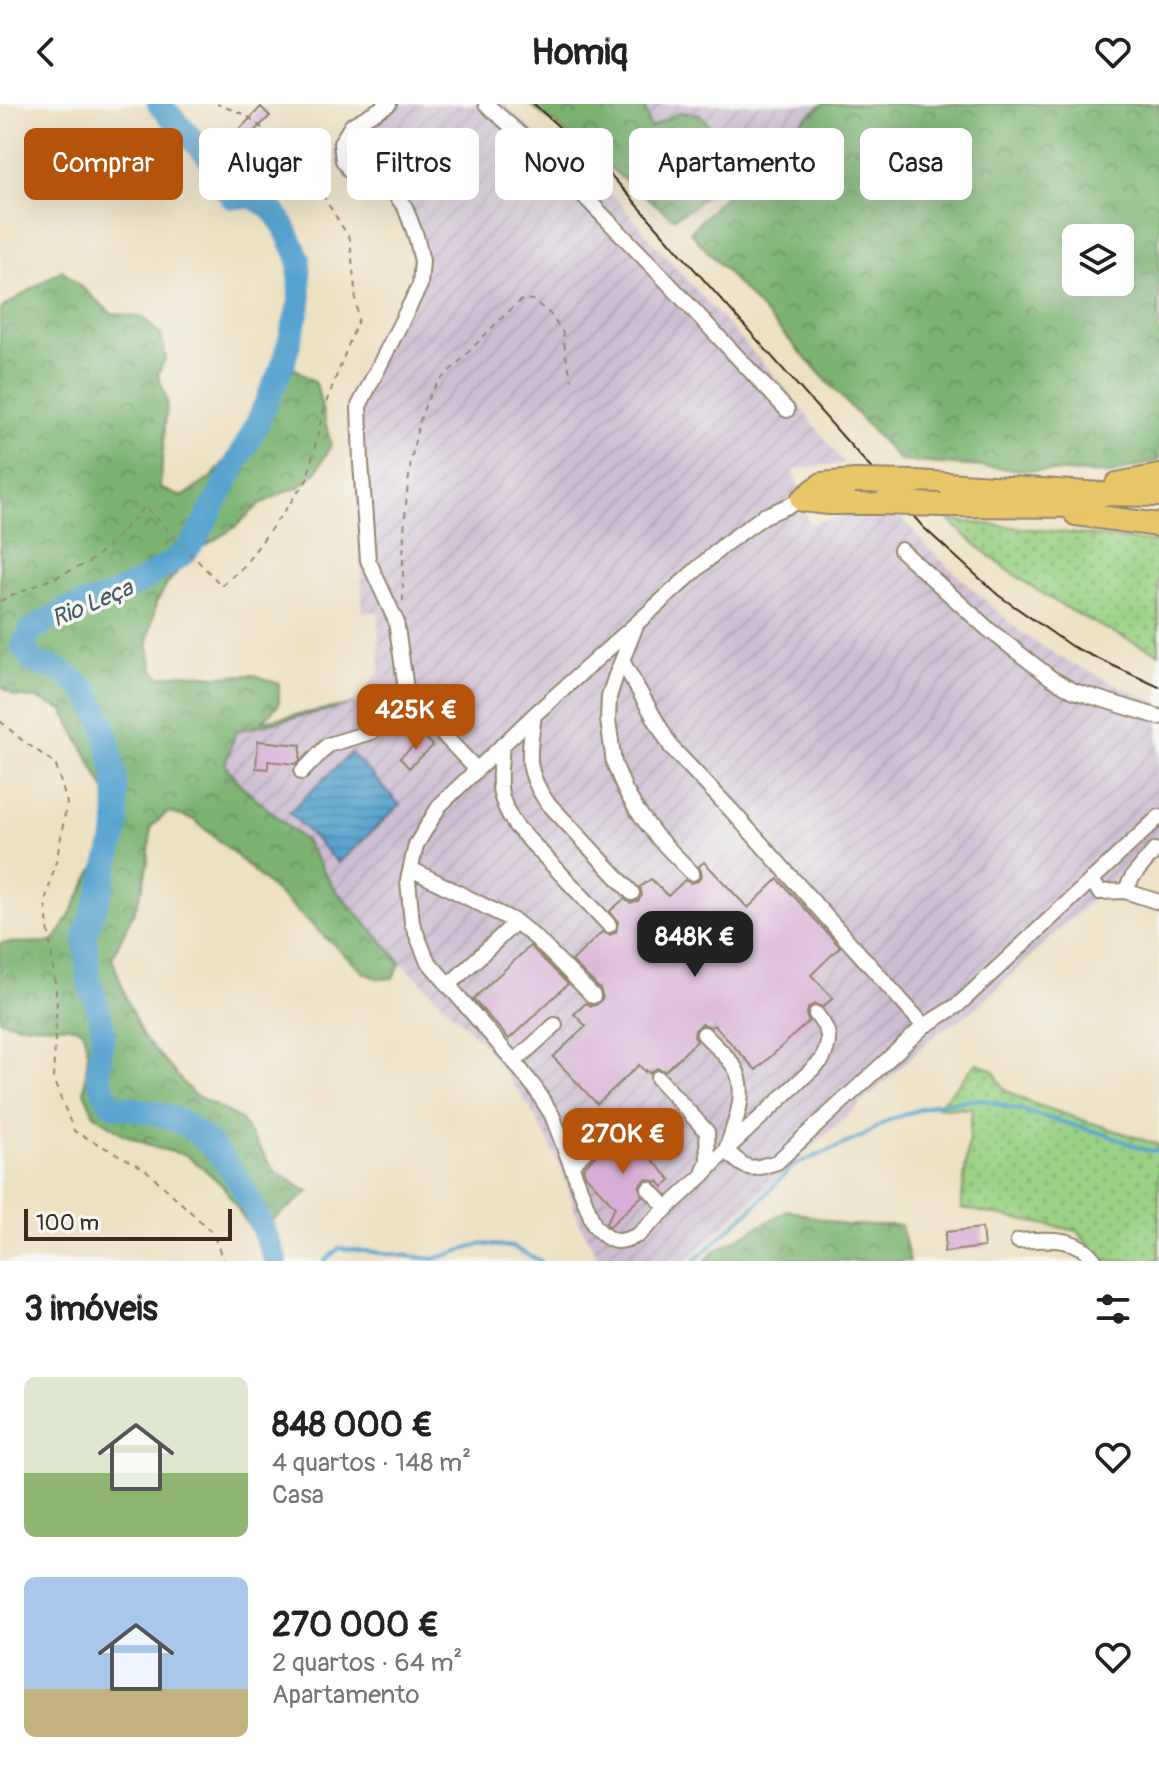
<!DOCTYPE html>
<html lang="pt">
<meta charset="utf-8">
<style>
body{margin:0;font-family:Pangolin,sans-serif;background:#f2f2f2;color:#222;height:100vh;display:flex;flex-direction:column;font-size:30px;white-space:nowrap}
*{box-sizing:border-box;margin:0}
p{font-size:26px;color:#767676}
.icon{flex:none;width:44px;height:44px;fill:none;stroke:currentColor;stroke-width:2;stroke-linecap:round;stroke-linejoin:round}
.map{position:relative;height:1157px;overflow:hidden}
.panel{display:flex;flex-direction:column;background:#fff;flex:1}
.panel>*{flex:none}
.top-card{position:absolute;left:24px;top:24px;width:1112px;height:72px;display:flex;gap:16px}
.fabs{position:absolute;left:1062px;top:120px;display:grid;gap:16px}
.fabs a{display:grid;place-items:center;width:72px;height:72px;border-radius:12px;background:#fff;box-shadow:0 8px 32px #0002;font-size:40px}
.scale{position:absolute;left:24px;bottom:20px;width:208px;box-sizing:border-box;padding-left:8px;border:4px solid #3b2a1e;border-top:0;font-size:22px;line-height:28px;white-space:nowrap;color:#3b2a1e;-webkit-text-stroke:6px #f6f6f2;paint-order:stroke}
.price{position:absolute;translate:-50% -68px;padding:0 18px;border-radius:16px;background:#b45309;color:#fff;font-size:26px;line-height:52px;filter:drop-shadow(0 2px 4px #0008)}
.price::after{content:'';position:absolute;left:50%;top:48px;width:24px;height:18px;margin-left:-12px;background:inherit;clip-path:polygon(0 0,100% 0,50% 100%)}
.price.selected{background:#222;color:#fff}
ul{padding:0;list-style:none}
li{display:flex;align-items:center;gap:24px;height:200px;padding:0 24px}
li span{display:grid;place-items:center;flex:none;width:224px;height:160px;border-radius:12px;color:#555}
li>.icon{margin-inline-start:auto}
span .icon{width:96px;height:96px;fill:#fffc;stroke-width:1}
li b{font-size:34px}
h2{display:flex;justify-content:space-between;align-items:center;height:96px;padding:0 24px;font-size:34px}
.pill{padding:0 28px;border-radius:12px;background:#fff;box-shadow:0 8px 32px #0002;font-size:28px;line-height:72px}
.pill.selected{background:#b45309;color:#fff}
header{display:flex;justify-content:space-between;align-items:center;height:104px;padding:0 24px;background:#fff;font-size:36px;font-weight:700}
.map>svg:first-child{display:block}
.industrial{fill:url(#industrial-furrows)}
.grass{fill:url(#grass-dots);stroke:#6a7e51;stroke-width:2}
.forest{fill:url(#forest-crowns);stroke:#5b6e48;stroke-width:2;fill-rule:evenodd}
.water{fill:url(#water-rules);stroke:#486676;stroke-width:2}
.lines{fill:none;stroke-linecap:round;stroke-linejoin:round}
.stream{stroke:#55a2ce;stroke-width:4}
.river{stroke:#55a2ce;stroke-width:24}
.building{fill:#d7afd6}
.minor-casing{stroke:#948670;stroke-width:18}
.highway-casing{stroke:#948670;stroke-width:26}
.path{stroke:#948670;stroke-width:2;stroke-dasharray:6 6;stroke-linecap:butt}
.minor{stroke:#fff;stroke-width:14}
.highway{stroke:#e9c769;stroke-width:22}
.tram{stroke:#3b2a1e;stroke-width:2}
.highway-bridge-casing{stroke:#948670;stroke-width:26;stroke-linecap:butt}
.highway-bridge{stroke:#e9c769;stroke-width:22}
.labels{text-anchor:middle;stroke-width:7;stroke-linejoin:round;paint-order:stroke}
.water-label{font-size:24px;font-style:italic;fill:#455a64;stroke:#f6f6f2}
</style>
<header><svg class="icon" aria-label="back" viewBox="0 0 24 24"><path d="M15 5l-7 7 7 7"/></svg>Homiq<svg class="icon" aria-label="heart" viewBox="0 0 24 24"><path d="M12 20l-8-8c-3-5 5-10 8-4 3-6 11-1 8 4z"/></svg></header>
<div class="map">
<svg width="1159" height="1157" viewBox="0 0 1159 1157">
<defs>
<pattern id="industrial-furrows" width="10" height="10" patternUnits="userSpaceOnUse" patternTransform="scale(2)"><rect width="10" height="10" fill="#cdbed2"/><path d="M-1 1l2-2M0 10L10 0M9 11l2-2" fill="none" stroke="#b1a3b4"/></pattern>
<pattern id="grass-dots" width="8" height="8" patternUnits="userSpaceOnUse" patternTransform="scale(2)"><rect width="8" height="8" fill="#9ad184"/><path d="M2 2h.1M6 6h.1" fill="none" stroke="#7faa6b" stroke-width="1.8" stroke-linecap="round"/></pattern>
<pattern id="forest-crowns" width="20" height="18" patternUnits="userSpaceOnUse" patternTransform="scale(2)"><rect width="20" height="18" fill="#7bb372"/><path d="M2 6a3 3 0 1 1 6 0M12 15a3 3 0 1 1 6 0" fill="none" stroke="#66925d"/></pattern>
<pattern id="water-rules" width="6" height="5" patternUnits="userSpaceOnUse" patternTransform="scale(2)"><rect width="6" height="5" fill="#55a2ce"/><path d="M0 2.5h6" fill="none" stroke="#4884a7"/></pattern>
</defs>
<rect width="100%" height="100%" fill="#f6f6f2"/>
<filter id="ink" filterUnits="userSpaceOnUse"><feTurbulence type="fractalNoise" baseFrequency=".0125" numOctaves="2"/><feDisplacementMap in="SourceGraphic" scale="16" xChannelSelector="R" yChannelSelector="G"/><feConvolveMatrix kernelMatrix="1 2 1 2 8 2 1 2 1" color-interpolation-filters="sRGB"/></filter>
<filter id="wash" filterUnits="userSpaceOnUse"><feTurbulence type="fractalNoise" baseFrequency=".006" numOctaves="4" result="noise"/><feDisplacementMap in="SourceGraphic" scale="32" xChannelSelector="R" yChannelSelector="G"/><feGaussianBlur stdDeviation="1.8" result="paint"/><feColorMatrix in="noise" values="0 0 0 0 0 0 0 0 0 0 0 0 0 0 0 0 0 1.4 0 .05"/><feComposite in="paint" operator="in"/></filter>
<g filter="url(#wash)">
<rect width="100%" height="100%" fill="#ede1c3"/>
<!-- industrial -->
<path class="industrial" d="M379,0H504L585,77L616,94L657,143L786,285L844,359L793,366L809,420L849,410L902,414L931,447L1020,528L1063,555L1145,594L1159,599V733L970,909L938,929L686,1157H600L581,1123L560,1061L545,1031L530,1003L481,937L382,839L334,784L305,737L243,683L225,661L236,627L354,600L380,565L378,508H363L353,302L359,282L412,174L413,162L409,140L397,104L390,93L372,85L360,83L352,78L340,65L335,46Z
M644,0H824L758,49L751,59L745,53L742,61L726,49L717,29L680,8L650,24Z"/>
<!-- grass -->
<path class="grass" d="M949,416L1159,439V549C1101,525 1046,496 996,457C980,445 964,430 949,416Z
M977,959L993,966L1005,986L1028,998L1159,1041V1157H1099L1078,1127L961,1104L972,1005L937,1003Z"/>
<!-- forest -->
<path class="forest" d="M529,0H644L650,24L680,8L699,10L717,29L726,49L742,61L690,105L673,114Z
M824,0H1159V356L1111,370L1041,367L900,357L690,128L744,72L758,49ZM1076,134H1120V178H1076Z
M62,166L111,209L143,214L161,231L166,253L158,270L167,298L160,384L182,393L212,373L245,330L265,276L279,254L316,279L331,341L317,367L300,383L287,387L260,400L234,424L192,450L168,479L156,499L148,538L153,566L160,573L183,569L214,572L255,571L279,580V600L263,617L354,600L236,627L225,661L243,683L305,737L334,784L401,858L393,874L379,875L364,869L229,745L194,716L168,708L151,723C150,743 148,763 143,782C136,807 123,830 112,854L128,899L142,931L193,990L240,1015L275,1067L309,1088L254,1130L223,1082L203,1064L186,1051L156,1044L123,1030L94,1010L84,988L88,948L82,925L69,922L20,921L0,916V839L52,838L64,822L99,755L110,723L112,699L63,606L38,595L15,592L0,582V205Z
M788,1106L845,1121H901L910,1157H705L715,1147Z"/>
<!-- water -->
<path class="water" d="M351,649L400,701L338,759L289,708Z"/>
<g class="lines">
<!-- stream -->
<path class="stream" d="M325,1157L339,1144L434,1155L482,1140L512,1143L541,1157
M694,1157L758,1099L793,1062L861,1033L889,1016L935,1000L980,995L1105,1030L1145,1046L1159,1047"/>
<!-- river -->
<path class="river" d="M159,0L209,53L220,77L232,93H253L270,103L283,120L299,155L300,198L283,261L253,328L198,431L185,449L142,477L105,495L68,505L31,526L23,542L32,557L59,566L87,587L104,620L116,676L117,725L102,782L85,832L89,878L99,906L103,928L98,972L105,990L113,1001C131,1005 164,1009 179,1017C231,1045 256,1106 276,1157"/>
</g>
<g id="blocks">
<!-- building -->
<path class="building" d="M261,3L270,12L248,33L239,26Z
M424,632L433,642L409,664L400,654Z
M258,637L301,641L300,656L296,660L268,657V665L256,664Z
M704,758L748,804L778,775L840,843L811,871L833,894L823,903L815,900L809,903L806,911L809,917L756,966L714,921L711,923L702,920L695,926L694,932L697,937L665,967L657,964L649,969L646,966L645,968L639,961L597,1000L553,953L586,922L574,910L586,899L591,902L596,901L603,894L600,885L572,857L602,828L610,831L616,828L618,818L610,807L624,795L630,799L638,797L642,791L640,783L651,775L668,792L685,776L690,779L698,777L702,771L699,762Z
M530,842L568,880L509,935L473,895Z
M617,1030L632,1046L638,1040L671,1076L663,1083L658,1077L657,1078L647,1075L643,1077L639,1083L642,1092L609,1123L606,1119L615,1103L586,1072L583,1064L600,1047L608,1050L614,1047L617,1039L614,1033Z
M982,1124L984,1143L944,1148L946,1128Z"/>
</g>
</g>
<g filter="url(#ink)">
<use href="#blocks" fill-opacity="0" stroke="#948670" stroke-width="2"/>
<g class="lines">
<defs>
<path id="minor" d="M389,0L352,21L341,39L343,56L350,67L394,89L405,103L416,132L422,157L420,181L359,302L361,359L368,456L396,517L407,592L476,665
M486,0L546,53L656,166L787,306
M901,446L988,525L1051,574L1074,587L1159,613
M637,519L534,611L440,701L416,741L408,776L412,819L427,856L516,960L535,984L552,1011L594,1121C609,1139 617,1141 638,1131L703,1071L726,1046L822,956C832,935 830,927 816,910
M622,557L671,643L731,706L924,922
M534,611C529,649 524,664 546,697L632,789
M502,641C499,677 495,691 516,722L609,821
M302,668L328,641L371,628L407,592
M411,765L516,818L537,835L593,892
M692,769L656,732L636,705L625,686L614,659L608,616L609,593L615,574L637,519L725,440L764,412L802,396
M1092,775L1099,788L1125,787L1159,798
M1125,787L1133,772L1155,746
M448,882L516,818
M704,930C714,941 728,952 735,964C749,989 734,1022 726,1046C747,1067 749,1067 777,1058L924,922L958,901L1159,713
M514,958L555,921
M658,974L707,1028L708,1056L703,1070
M572,1060L601,1033L607,1040
M649,1085L667,1104
M1018,1137C1045,1135 1078,1131 1095,1157"/>
<path id="highway" d="M916,378L1102,390L1159,391
M1117,380L1159,372
M802,396L829,399H883
M802,396L822,380L855,377
M941,401L1094,402
M1076,410L1159,421"/>
</defs>
<!-- minor casing -->
<use href="#minor" class="minor-casing"/>
<!-- highway casing -->
<use href="#highway" class="highway-casing"/>
<!-- path -->
<path class="path" d="M0,497L88,459L111,440L145,402L222,482L243,463L307,376L324,304L358,216L350,135L318,84L268,29L246,11L217,0
M403,497C402,443 405,324 436,281C444,272 454,263 462,255C482,234 501,213 523,195L533,196L550,210L563,229L566,253L572,276
M0,617L23,637L55,659L67,699L57,754L45,798L57,896L53,975L74,1027L145,1065L212,1128L224,1157"/>
<!-- minor -->
<use href="#minor" class="minor"/>
<!-- highway -->
<use href="#highway" class="highway"/>
<!-- tram -->
<path class="tram" d="M534,0L609,69L924,424L998,491L1071,542L1159,583"/>
<defs>
<path id="highway-bridge" d="M855,377L916,378
M883,399L941,401"/>
</defs>
<!-- highway-bridge casing -->
<use href="#highway-bridge" class="highway-bridge-casing"/>
<!-- highway-bridge -->
<use href="#highway-bridge" class="highway-bridge"/>
</g>
</g>
<g class="labels">
<!-- water labels -->
<g class="water-label">
<text transform="translate(92 499) rotate(-23)" y="8">Rio Leça</text>
</g>
</g>
</svg>
<div class="fabs">
<a><svg class="icon" aria-label="layers" viewBox="0 0 24 24"><path d="M12 4l9 5-9 5-9-5zM3 14l9 5 9-5"/></svg></a>
</div>
<div class="scale">100 m</div>
<b class="price" style="left:416px;top:648px">425K €</b>
<b class="price selected" style="left:695px;top:875px">848K €</b>
<b class="price" style="left:623px;top:1072px">270K €</b>
<div class="top-card">
<a class="pill selected">Comprar</a>
<a class="pill">Alugar</a>
<a class="pill">Filtros</a>
<a class="pill">Novo</a>
<a class="pill">Apartamento</a>
<a class="pill">Casa</a>
</div>
</div>
<section class="panel">
<h2>3 imóveis<svg class="icon" aria-label="filters" viewBox="0 0 24 24"><path d="M4 7h16M4 17h16"/><circle cx="9" cy="7" r="2"/><circle cx="15" cy="17" r="2"/></svg></h2>
<ul>
<li><span style="background:linear-gradient(#dfe7d0 60%,#8fb573 0)"><svg class="icon" aria-label="home" viewBox="0 0 24 24"><path d="M3 11l9-7 9 7M6 9v11h12V9"/></svg></span><div><b>848 000 €</b><p>4 quartos · 148 m²</p><p>Casa</p></div><svg class="icon" aria-label="heart" viewBox="0 0 24 24"><path d="M12 20l-8-8c-3-5 5-10 8-4 3-6 11-1 8 4z"/></svg></li>
<li><span style="background:linear-gradient(#a9c7e8 70%,#c2b280 0)"><svg class="icon" aria-label="home" viewBox="0 0 24 24"><path d="M3 11l9-7 9 7M6 9v11h12V9"/></svg></span><div><b>270 000 €</b><p>2 quartos · 64 m²</p><p>Apartamento</p></div><svg class="icon" aria-label="heart" viewBox="0 0 24 24"><path d="M12 20l-8-8c-3-5 5-10 8-4 3-6 11-1 8 4z"/></svg></li>
</ul>
</section>
